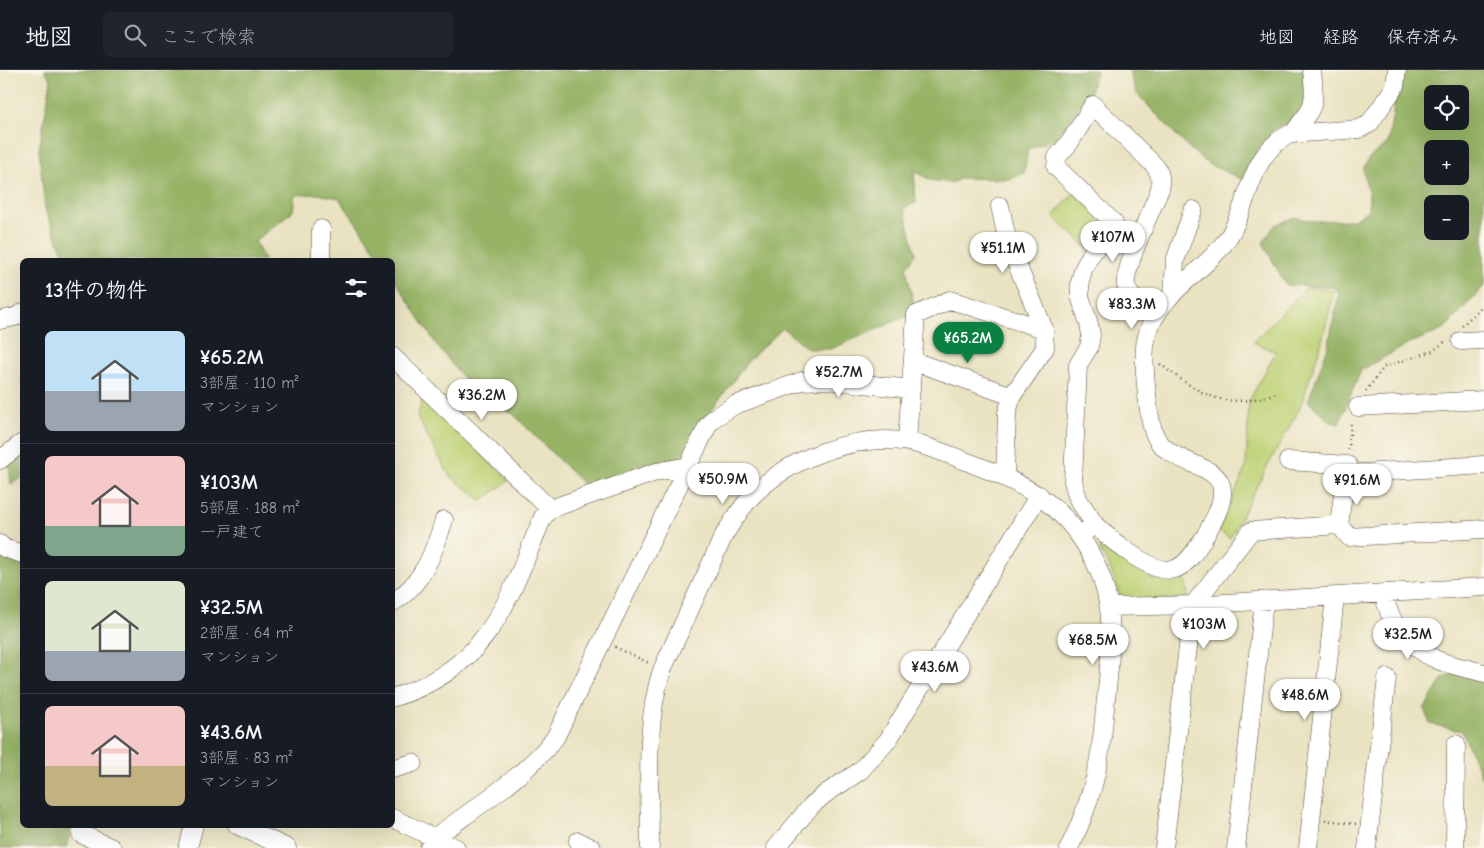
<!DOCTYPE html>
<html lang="ja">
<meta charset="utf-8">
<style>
body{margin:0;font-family:"Comic Neue","Klee One",sans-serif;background:#20242c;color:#f1f3f6;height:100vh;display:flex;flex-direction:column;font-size:19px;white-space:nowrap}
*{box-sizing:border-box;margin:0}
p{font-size:16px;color:#9ea1a6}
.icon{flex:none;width:28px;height:28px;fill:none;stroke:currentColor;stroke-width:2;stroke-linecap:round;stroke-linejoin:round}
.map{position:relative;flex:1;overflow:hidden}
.details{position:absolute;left:20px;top:188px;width:375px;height:570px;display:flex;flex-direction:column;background:#171b24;border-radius:8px;box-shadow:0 5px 20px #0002}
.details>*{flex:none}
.tools{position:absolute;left:1424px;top:15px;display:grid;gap:10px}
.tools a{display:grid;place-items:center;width:45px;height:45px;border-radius:8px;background:#171b24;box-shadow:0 5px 20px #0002;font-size:25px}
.price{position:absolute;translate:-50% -42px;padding:0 11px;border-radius:18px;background:#fff;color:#222;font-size:16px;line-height:32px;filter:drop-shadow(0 1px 2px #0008)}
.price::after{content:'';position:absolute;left:50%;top:30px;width:15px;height:11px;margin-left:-8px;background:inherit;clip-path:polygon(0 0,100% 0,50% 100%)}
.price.on{background:#0b8043;color:#fff}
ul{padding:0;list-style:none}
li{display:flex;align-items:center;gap:15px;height:125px;padding:0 25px}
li+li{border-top:1px solid #363941}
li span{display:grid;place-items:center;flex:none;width:140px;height:100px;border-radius:8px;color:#555}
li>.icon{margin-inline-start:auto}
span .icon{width:60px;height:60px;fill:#fffc;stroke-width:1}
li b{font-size:21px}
h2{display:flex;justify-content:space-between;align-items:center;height:60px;padding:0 25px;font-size:21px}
header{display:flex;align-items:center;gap:30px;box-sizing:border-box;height:70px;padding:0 25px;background:#171b24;border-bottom:1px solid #363941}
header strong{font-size:24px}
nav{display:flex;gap:28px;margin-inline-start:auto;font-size:18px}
.search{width:350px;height:45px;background:#20242c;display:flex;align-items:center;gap:12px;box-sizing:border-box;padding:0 18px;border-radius:8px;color:#9ea1a6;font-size:19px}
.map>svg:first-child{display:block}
.green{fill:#bdd175;stroke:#7c7e4a}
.forest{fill:#96b366;stroke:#686e42;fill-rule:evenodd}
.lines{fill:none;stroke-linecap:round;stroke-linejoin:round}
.minor-casing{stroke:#554637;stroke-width:19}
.path{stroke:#554637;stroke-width:2.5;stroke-dasharray:1 4;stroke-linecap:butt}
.minor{stroke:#fff;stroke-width:18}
</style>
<header>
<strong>地図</strong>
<div class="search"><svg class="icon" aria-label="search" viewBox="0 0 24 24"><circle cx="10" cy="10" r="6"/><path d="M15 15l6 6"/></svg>ここで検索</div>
<nav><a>地図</a><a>経路</a><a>保存済み</a></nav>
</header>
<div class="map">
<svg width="1484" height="778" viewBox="0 0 1484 778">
<rect width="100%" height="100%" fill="#fbf7ec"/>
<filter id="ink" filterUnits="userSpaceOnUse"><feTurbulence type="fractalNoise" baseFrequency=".02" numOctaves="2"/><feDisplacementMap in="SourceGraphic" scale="10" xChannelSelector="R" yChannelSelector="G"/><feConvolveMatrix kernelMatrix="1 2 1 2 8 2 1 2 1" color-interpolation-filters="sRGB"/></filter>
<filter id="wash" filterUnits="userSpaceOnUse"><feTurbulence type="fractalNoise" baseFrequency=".0096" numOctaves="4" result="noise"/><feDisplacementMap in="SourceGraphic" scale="20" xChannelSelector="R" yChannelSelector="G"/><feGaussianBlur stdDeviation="1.12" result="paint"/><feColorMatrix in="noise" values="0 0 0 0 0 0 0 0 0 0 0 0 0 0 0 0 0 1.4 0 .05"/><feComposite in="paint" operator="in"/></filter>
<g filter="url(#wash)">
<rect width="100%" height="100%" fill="#e9e3c2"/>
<!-- green -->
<path class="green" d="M1074,123L1102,148L1103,158L1089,180L1053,146Z
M1307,217L1334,221L1321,275L1299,340L1268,395L1230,468L1218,461L1246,397L1249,331L1276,282L1253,272Z
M424,326L509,410L482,431L449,405L417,347Z
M1104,478L1153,509L1184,506L1189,529L1122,530L1109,495L1099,479Z"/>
<!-- forest -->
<path class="forest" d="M45,0H1097L1089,24L1057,68L1028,79L1024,103L1010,109L962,108L951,113L930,110L914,100L916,133L904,138L916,184L906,198L914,235L910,245L831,279H808L783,258L749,290L705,349L685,388L588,419L513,344L477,325L438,277L393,207L392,190H382L339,128L318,124L295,125L293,141L255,171L264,190H66L45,139L39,80L51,10Z
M1129,0H1305V38L1291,52L1275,58L1258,79L1244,110L1208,94L1188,77L1137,24Z
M1403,0H1484V216L1443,260L1410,273L1361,300L1339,354L1331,352L1308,331L1328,277L1339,223L1333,217L1286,215L1263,173L1275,155L1295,147L1312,151L1353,150L1368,140L1369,126L1363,99L1369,88L1388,73L1396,26ZM1432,24H1460V51H1432ZM1432,79H1460V106H1432ZM1432,134H1460V161H1432Z
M22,384V408L11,414L9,394Z
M0,486L11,491L22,492V755H72L66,778H0Z
M1457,603L1484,613V707L1481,706L1462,661L1430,654L1424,639L1443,608Z"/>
</g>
<g filter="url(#ink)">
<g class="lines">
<defs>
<path id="minor" d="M1294,64C1298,54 1305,49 1310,40C1316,28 1313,13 1312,0
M1000,136L1008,173L1044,259
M321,190V159
M1173,224L1175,191L1193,140
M0,250L15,247L22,243
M1461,271L1484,270
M392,286L550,439
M913,291L1012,326
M1358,337L1484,330
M907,372L916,245L950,230L1044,259L1045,278L1012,326L1007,343L1005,406
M0,390L22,373
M1288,391L1348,395L1347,404
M1484,395L1347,404L1345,408L1339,455L1349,467L1484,459
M1095,455L1078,429L1073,411L1078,295L1089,277L1091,265L1089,254L1080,226V213L1083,200L1090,186L1114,153L1056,97L1057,87L1070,72L1093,35L1155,96C1161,104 1161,110 1160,119C1153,137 1123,199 1126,215C1129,229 1145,238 1157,244
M1079,465L1095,455C1110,469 1153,506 1175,499C1188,495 1198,477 1205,466C1212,453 1223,436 1222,420C1220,391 1166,396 1154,363C1148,347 1143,294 1145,277C1145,272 1147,267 1148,262C1160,223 1206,201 1228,168C1250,134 1249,83 1290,64L1359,59L1369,54L1390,24L1395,16L1397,0
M0,474L4,478L22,484
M1384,523C1387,551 1410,577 1435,589C1450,596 1468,598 1484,603
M392,533C423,514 434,482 444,450
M1110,537L1193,535L1484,517
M392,628C490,598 507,532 543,447L550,439L656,402L688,396
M392,699L413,693
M392,748L456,778
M237,755L287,778
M81,764L112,778
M578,771L592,778
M188,778L194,755
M429,778L434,768C476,737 522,709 555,668L708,355L714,348L735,335L802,311L826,310L911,319
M650,778C650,720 644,655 662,600L724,465C733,451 741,437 753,425C790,388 856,363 908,372C930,376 952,386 973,394C1028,415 1068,437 1095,492C1117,537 1111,582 1106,629C1104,646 1103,664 1100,682C1095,715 1084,748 1069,778
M776,778L811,736L825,724L860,701L888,670L1039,425
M1164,778L1193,535L1251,461L1339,455
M1236,778L1264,531
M1308,778L1335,527
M1367,778L1387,608
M1455,778L1456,674"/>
</defs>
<!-- minor casing -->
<use href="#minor" class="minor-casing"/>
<!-- path -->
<path class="path" d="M1462,256L1484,234
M1160,294C1203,326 1224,342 1279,322
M1366,321L1384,297L1433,281L1447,270
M1349,380L1351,351
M615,577L649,593
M1325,750L1357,754"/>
<!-- minor -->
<use href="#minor" class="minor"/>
</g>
</g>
</svg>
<div class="tools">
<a><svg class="icon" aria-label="locate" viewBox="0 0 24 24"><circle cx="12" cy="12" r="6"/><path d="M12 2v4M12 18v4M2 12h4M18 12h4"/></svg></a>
<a>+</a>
<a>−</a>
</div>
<b class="price" style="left:1113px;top:193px">¥107M</b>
<b class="price" style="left:1003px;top:204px">¥51.1M</b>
<b class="price" style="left:1132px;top:260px">¥83.3M</b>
<b class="price on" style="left:968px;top:294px">¥65.2M</b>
<b class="price" style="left:839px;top:328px">¥52.7M</b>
<b class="price" style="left:482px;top:351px">¥36.2M</b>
<b class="price" style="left:723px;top:435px">¥50.9M</b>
<b class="price" style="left:1357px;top:436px">¥91.6M</b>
<b class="price" style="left:1204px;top:580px">¥103M</b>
<b class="price" style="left:1408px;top:590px">¥32.5M</b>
<b class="price" style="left:1093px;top:596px">¥68.5M</b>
<b class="price" style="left:935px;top:623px">¥43.6M</b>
<b class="price" style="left:1305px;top:651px">¥48.6M</b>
<section class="details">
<h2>13件の物件<svg class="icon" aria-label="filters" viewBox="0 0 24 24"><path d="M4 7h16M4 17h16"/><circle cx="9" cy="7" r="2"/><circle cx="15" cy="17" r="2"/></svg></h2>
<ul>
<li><span style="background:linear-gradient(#bfe0f5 60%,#9aa5b1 0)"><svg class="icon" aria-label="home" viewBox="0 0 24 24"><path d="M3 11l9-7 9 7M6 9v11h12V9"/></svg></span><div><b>¥65.2M</b><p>3部屋 · 110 m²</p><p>マンション</p></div></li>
<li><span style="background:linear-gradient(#f6c9c9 70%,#7fa58c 0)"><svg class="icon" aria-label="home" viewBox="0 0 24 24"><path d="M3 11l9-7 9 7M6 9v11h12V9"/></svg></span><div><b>¥103M</b><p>5部屋 · 188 m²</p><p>一戸建て</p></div></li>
<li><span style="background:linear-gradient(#dfe7d0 70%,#9aa5b1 0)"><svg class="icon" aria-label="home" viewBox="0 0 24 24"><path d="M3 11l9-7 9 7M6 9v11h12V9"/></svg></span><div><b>¥32.5M</b><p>2部屋 · 64 m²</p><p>マンション</p></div></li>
<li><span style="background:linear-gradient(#f6c9c9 60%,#c2b280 0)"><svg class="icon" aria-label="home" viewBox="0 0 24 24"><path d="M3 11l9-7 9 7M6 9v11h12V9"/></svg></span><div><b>¥43.6M</b><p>3部屋 · 83 m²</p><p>マンション</p></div></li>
</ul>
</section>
</div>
